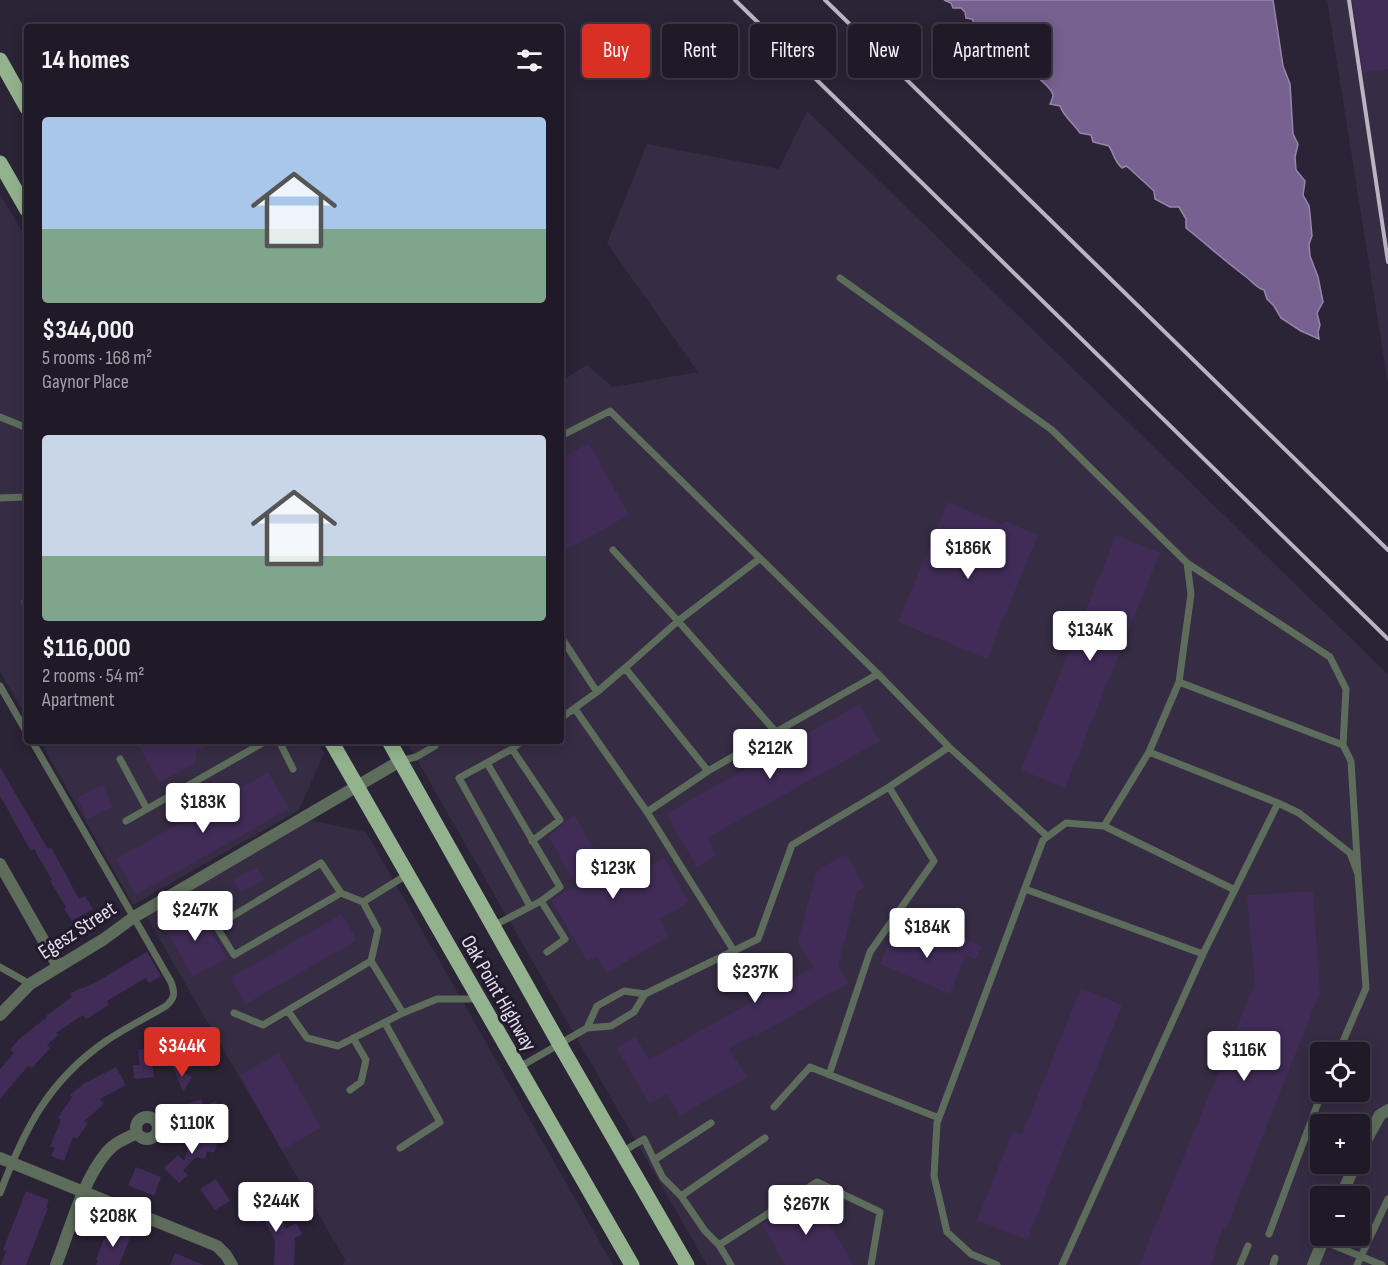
<!DOCTYPE html>
<meta charset="utf-8">
<style>
body{margin:0;font-family:"Sofia Sans Condensed",sans-serif;background:#282330;color:#f1f3f6;height:100vh;display:flex;flex-direction:column;font-size:22px;white-space:nowrap}
*{box-sizing:border-box;margin:0}
p{font-size:20px;color:#a2a1a8}
.icon{flex:none;width:33px;height:33px;fill:none;stroke:currentColor;stroke-width:2;stroke-linecap:round;stroke-linejoin:round}
.map{position:relative;flex:1;overflow:hidden}
.details{position:absolute;left:24px;top:24px;width:540px;height:720px;display:flex;flex-direction:column;background:#201a28;border-radius:6px;box-shadow:0 3px 15px #0003,0 0 0 2px #3d3845}
.details>*{flex:none}
.hud{position:absolute;left:582px;top:24px;width:570px;height:54px;display:flex;gap:12px}
.fabs{position:absolute;left:1310px;top:1042px;display:grid;gap:12px}
.fabs a{display:grid;place-items:center;width:60px;height:60px;border-radius:6px;background:#201a28;box-shadow:0 3px 15px #0003,0 0 0 2px #3d3845;font-size:30px}
.price{position:absolute;translate:-50% -51px;padding:0 14px;border-radius:6px;background:#fff;color:#222;font-size:20px;line-height:39px;filter:drop-shadow(0 2px 3px #0008)}
.price::after{content:'';position:absolute;left:50%;top:36px;width:18px;height:14px;margin-left:-9px;background:inherit;clip-path:polygon(0 0,100% 0,50% 100%)}
.price.current{background:#d93025;color:#fff}
ul{padding:0;list-style:none}
li{display:grid;align-content:center;gap:12px;height:318px;padding:0 18px}
li span{display:grid;place-items:center;height:186px;border-radius:6px;color:#555}
li>.icon{margin-inline-start:auto}
span .icon{width:108px;height:108px;fill:#fffc;stroke-width:1}
li b{font-size:26px}
h2{display:flex;justify-content:space-between;align-items:center;height:72px;padding:0 18px;font-size:26px}
.chip{padding:0 21px;border-radius:6px;background:#201a28;box-shadow:0 3px 15px #0003,0 0 0 2px #3d3845;font-size:21px;line-height:54px}
.chip.current{background:#d93025;color:#fff}
.map>svg:first-child{display:block}
.built{fill:#362c44;fill-rule:evenodd}
.water{fill:#766190;stroke:#9686ab;stroke-width:1.5}
.building{fill:#402c57}
.lines{fill:none;stroke-linecap:round;stroke-linejoin:round}
.service{stroke:#5e6d5b;stroke-width:7}
.minor{stroke:#5e6d5b;stroke-width:12}
.tertiary{stroke:#5e6d5b;stroke-width:12}
.primary{stroke:#93b38e;stroke-width:15}
.rail{stroke:#bab4c1;stroke-width:4}
.labels{text-anchor:middle;stroke-width:6;stroke-linejoin:round;paint-order:stroke}
.street-label{font-size:21px;fill:#e2dde9;stroke:#221a2b}
</style>
<div class="map">
<svg width="1388" height="1265" viewBox="0 0 1388 1265">
<rect width="100%" height="100%" fill="#2b2336"/>
<!-- built -->
<path class="built" d="M1327,0H1388V384Z
M807,111L1388,674V1265H707L406,741H561V381L587,365L613,387L698,372L607,243L647,144L779,169ZM1320,1053H1359V1092H1320ZM1320,1125H1359V1164H1320ZM1320,1197H1359V1236H1320Z
M0,194L27,240V719L0,671Z
M40,741H317L324,753L299,810L133,905Z
M309,820L366,832L613,1265H343L345,1260L145,914Z"/>
<!-- water -->
<path class="water" d="M944,0H1273L1283,66L1290,84L1293,134L1298,144L1295,157L1296,170L1305,181L1303,195L1309,206L1310,214L1312,236L1309,244L1310,256L1318,277L1323,302L1317,313L1320,325L1318,332L1319,339L1301,331L1281,318L1274,306L1267,299L1264,290C1256,288 1252,281 1245,276C1225,261 1206,244 1186,228V219L1179,207H1170L1155,199L1154,191L1130,169L1126,166L1122,168C1114,161 1114,154 1109,146L1093,142L1091,135L1080,133C1073,123 1064,117 1060,106L1050,104C1051,102 1053,98 1053,95C1052,85 1005,52 995,47L994,41L978,32L972,19L966,18L965,12L961,8H953L951,3Z"/>
<!-- building -->
<path class="building" d="M1353,0H1388V69L1363,73Z
M589,443L629,515L561,553V458Z
M948,502L1003,525L1005,521L1038,535L987,659L898,622Z
M1116,535L1160,553L1065,788L1021,770Z
M859,704L880,741L707,838L717,855L697,867L666,814Z
M136,741H216L197,751L195,763L159,783Z
M0,767L48,849L51,847L79,899L85,896L93,909L72,921L64,909L66,907L50,881L52,880L34,849L31,851L0,796Z
M268,772L289,809L136,895L116,859Z
M103,785L113,807L87,819L77,798Z
M574,815L606,869L634,852L644,869L664,858L689,902L660,919L669,936L607,973L597,956L587,961L551,900L577,886L548,836Z
M846,854L865,887L857,892L838,966L848,983L755,1037L753,1035L729,1048L747,1077L680,1116L667,1094L649,1103L616,1047L636,1037L649,1060L813,967L798,941L817,870Z
M256,867L264,879L241,893L233,880Z
M1313,891L1320,992L1226,1229L1223,1228L1213,1254L1215,1255L1211,1265H1139L1255,983L1247,895Z
M197,907L227,958L193,977L164,927Z
M342,914L357,940L246,1004L230,978Z
M895,927L956,951L962,938L982,946L976,959L966,955L950,994L880,964Z
M147,952L161,976L149,983L146,978L107,1001L109,1005L86,1019L83,1015L56,1033L58,1035L47,1045L50,1048L32,1068L28,1066L0,1099V1069L14,1053L10,1050L18,1040L47,1017L46,1016L72,997L70,994L80,988L81,989L96,982Z
M1081,988L1122,1005L1027,1240L977,1220L1013,1131L1022,1134Z
M151,1048L154,1077L134,1079L133,1065H140L138,1050Z
M279,1053L321,1128L282,1150L240,1075Z
M172,1065L192,1077L183,1092Z
M116,1067L126,1085L100,1099L104,1104L84,1121L88,1123L77,1139L73,1137L64,1161L51,1156L55,1148L50,1146L61,1120L58,1118L72,1097L70,1095L83,1084Z
M201,1099L204,1106L216,1101L220,1114L194,1123L187,1104Z
M193,1131L219,1139L214,1153L207,1151L205,1159L196,1157L183,1170L188,1175L179,1183L164,1168L178,1155L184,1161Z
M136,1167L161,1177L154,1196L128,1185Z
M216,1179L230,1201L215,1210L200,1189Z
M26,1191L49,1200L46,1207L48,1208L26,1265H1L6,1251L3,1250Z
M813,1194L824,1214L853,1265H785L773,1243L762,1224Z
M258,1200L261,1206L266,1203L275,1220L280,1218L286,1229L296,1223L302,1234L295,1238L294,1265H274L275,1240L264,1220L257,1224L255,1221L252,1222L244,1208Z
M109,1227L131,1236L119,1265H96L98,1260L96,1259Z
M175,1253L204,1265H170Z"/>
<g class="lines">
<!-- service -->
<path class="service" d="M840,278L1052,430L1187,563L1191,594L1179,682L1149,752L1104,826L1066,823L1043,840L937,1123L934,1176L947,1232L971,1254L997,1265
M0,417L27,428
M561,436L610,411L878,674L949,747L1047,836
M0,498L27,497
M613,550L678,621L625,668
M759,559L678,621L776,732L878,674
M1187,563L1330,657L1346,689L1343,745
M27,598L25,601L27,622
M561,637L597,692L561,718
M1179,682L1343,745L1351,761L1358,874
M0,686L27,733
M597,692L625,668L708,771L647,812
M575,709L647,812L734,951
M279,741L293,769
M512,749L522,741
M120,759L147,809
M400,761L416,757L435,746L433,741
M487,763L560,887L541,901
M708,771L776,732
M1278,803L1299,813L1350,853L1358,874L1366,988L1338,1053
M126,821L266,741
M1104,826L1235,890
M1025,889L1203,954
M341,893L234,955L216,926L321,863L341,893L363,902L408,874
M363,902L378,930L371,961L403,1013L437,999H479
M530,906L459,778L512,749L560,820L532,841
M493,926L541,901L565,939L547,952
M0,967L30,984
M288,1011L307,1038L338,1046L403,1013
M234,1013L263,1025L371,961
M385,1023L440,1122L400,1148
M587,1028L597,1006L624,991L645,994
M518,1068L587,1028L611,1026L634,1012L645,994L758,939L792,845L889,787L949,747
M829,1075L870,952L934,861L889,787
M350,1090L361,1082L366,1060L353,1038
M774,1107L810,1067L939,1118
M622,1152L644,1139L654,1160L711,1123
M654,1160L663,1178L681,1196L765,1138
M0,1193C24,1130 48,1081 106,1041C125,1028 146,1018 166,1006C175,998 175,993 171,982L32,741
M681,1196L705,1231L719,1245L731,1265
M1269,1234L1322,1092
M1323,1241L1382,1265
M719,1245L817,1182L880,1212L871,1265
M1062,1265L1203,954L1278,803L1149,752
M1240,1265L1248,1246
M1273,1265L1275,1258
M1357,1265L1388,1199"/>
<!-- minor -->
<path class="minor" d="M0,864L58,966
M136 1128a11 11 0 1 1 22 0a11 11 0 1 1-22 0Z
M1359,1153L1380,1115L1388,1110
M0,1158L217,1246L226,1255L232,1265
M1341,1197L1355,1164
M56,1265C70,1230 82,1182 106,1153C114,1143 126,1138 137,1133
M1313,1265L1325,1236"/>
<!-- tertiary -->
<path class="tertiary" d="M0,1015L30,984L104,939L134,917L400,761"/>
<!-- primary -->
<path class="primary" d="M0,60L27,108
M0,163L27,210
M331,741L632,1265
M389,741L560,1045L687,1265"/>
<!-- rail -->
<path class="rail" d="M735,0L1388,639
M825,0L1388,550
M1349,0L1388,262"/>
</g>
<g class="labels">
<!-- street labels -->
<g class="street-label">
<text transform="translate(77 930) rotate(-33)" y="7">Egesz Street</text>
<text transform="translate(499 993) rotate(60)" y="7">Oak Point Highway</text>
</g>
</g>
</svg>
<div class="fabs">
<a><svg class="icon" aria-label="locate" viewBox="0 0 24 24"><circle cx="12" cy="12" r="6"/><path d="M12 2v4M12 18v4M2 12h4M18 12h4"/></svg></a>
<a>+</a>
<a>−</a>
</div>
<b class="price" style="left:968px;top:580px">$186K</b>
<b class="price" style="left:1090px;top:662px">$134K</b>
<b class="price" style="left:770px;top:780px">$212K</b>
<b class="price" style="left:203px;top:834px">$183K</b>
<b class="price" style="left:613px;top:900px">$123K</b>
<b class="price" style="left:195px;top:942px">$247K</b>
<b class="price" style="left:927px;top:959px">$184K</b>
<b class="price" style="left:755px;top:1004px">$237K</b>
<b class="price current" style="left:182px;top:1078px">$344K</b>
<b class="price" style="left:1244px;top:1082px">$116K</b>
<b class="price" style="left:192px;top:1155px">$110K</b>
<b class="price" style="left:276px;top:1233px">$244K</b>
<b class="price" style="left:806px;top:1236px">$267K</b>
<b class="price" style="left:113px;top:1248px">$208K</b>
<div class="hud">
<a class="chip current">Buy</a>
<a class="chip">Rent</a>
<a class="chip">Filters</a>
<a class="chip">New</a>
<a class="chip">Apartment</a>
</div>
<section class="details">
<h2>14 homes<svg class="icon" aria-label="filters" viewBox="0 0 24 24"><path d="M4 7h16M4 17h16"/><circle cx="9" cy="7" r="2"/><circle cx="15" cy="17" r="2"/></svg></h2>
<ul>
<li><span style="background:linear-gradient(#a9c7e8 60%,#7fa58c 0)"><svg class="icon" aria-label="home" viewBox="0 0 24 24"><path d="M3 11l9-7 9 7M6 9v11h12V9"/></svg></span><div><b>$344,000</b><p>5 rooms · 168 m²</p><p>Gaynor Place</p></div></li>
<li><span style="background:linear-gradient(#c9d6e8 65%,#7fa58c 0)"><svg class="icon" aria-label="home" viewBox="0 0 24 24"><path d="M3 11l9-7 9 7M6 9v11h12V9"/></svg></span><div><b>$116,000</b><p>2 rooms · 54 m²</p><p>Apartment</p></div></li>
</ul>
</section>
</div>
